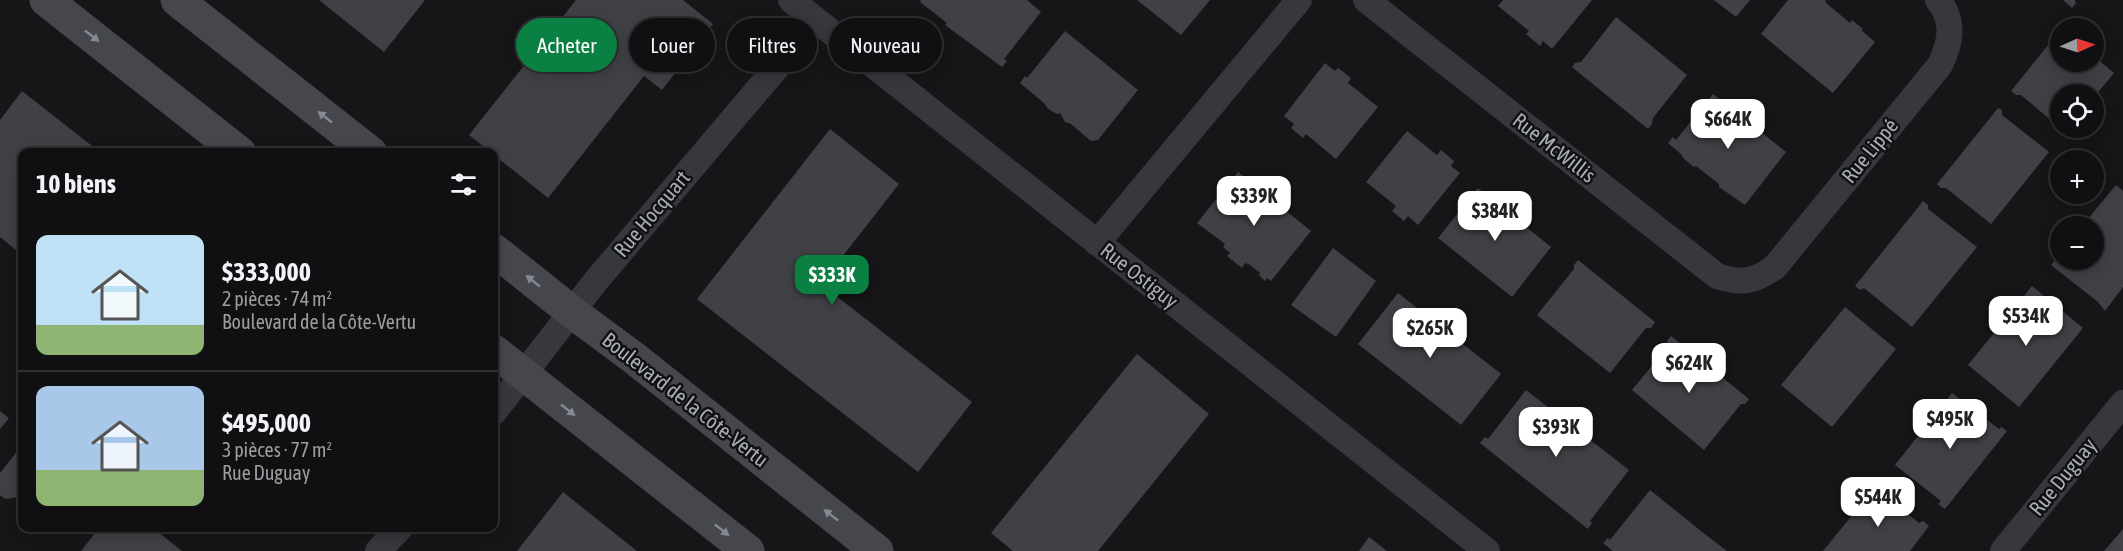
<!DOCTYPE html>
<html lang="fr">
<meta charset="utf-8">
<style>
body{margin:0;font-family:"Asap Condensed",sans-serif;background:#1e1e20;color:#f1f3f6;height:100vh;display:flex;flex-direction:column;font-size:22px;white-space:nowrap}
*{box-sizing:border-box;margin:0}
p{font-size:20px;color:#9c9d9f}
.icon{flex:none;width:33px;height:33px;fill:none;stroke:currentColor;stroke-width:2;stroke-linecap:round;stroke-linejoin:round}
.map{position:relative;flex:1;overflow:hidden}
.sheet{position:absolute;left:18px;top:148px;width:480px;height:384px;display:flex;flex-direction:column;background:#101012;border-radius:12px;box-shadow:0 3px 15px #0003,0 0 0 2px #303032}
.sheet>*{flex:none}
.hud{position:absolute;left:516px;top:18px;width:570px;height:54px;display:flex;gap:12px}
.needle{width:39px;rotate:87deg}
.controls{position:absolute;left:2050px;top:18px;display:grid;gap:12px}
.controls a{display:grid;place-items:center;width:54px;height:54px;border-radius:50%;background:#101012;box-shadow:0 3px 15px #0003,0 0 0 2px #303032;font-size:30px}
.price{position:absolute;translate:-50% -51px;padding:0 14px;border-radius:12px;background:#fff;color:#222;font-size:20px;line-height:39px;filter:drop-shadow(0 2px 3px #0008)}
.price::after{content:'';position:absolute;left:50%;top:36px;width:18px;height:14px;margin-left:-9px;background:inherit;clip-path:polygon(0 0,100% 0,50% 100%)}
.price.on{background:#0b8043;color:#fff}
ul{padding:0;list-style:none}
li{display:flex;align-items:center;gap:18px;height:150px;padding:0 18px}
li+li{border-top:2px solid #303032}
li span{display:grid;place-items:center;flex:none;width:168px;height:120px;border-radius:12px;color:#555}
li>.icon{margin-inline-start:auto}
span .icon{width:72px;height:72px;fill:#fffc;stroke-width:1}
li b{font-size:26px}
h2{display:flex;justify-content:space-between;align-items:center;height:72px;padding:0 18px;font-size:26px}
.chip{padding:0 21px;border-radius:27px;background:#101012;box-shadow:0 3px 15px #0003,0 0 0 2px #303032;font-size:21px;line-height:54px}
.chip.on{background:#0b8043;color:#fff}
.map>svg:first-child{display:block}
.building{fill:#404145}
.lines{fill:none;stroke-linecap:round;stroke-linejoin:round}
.street{stroke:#37383d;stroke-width:26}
.secondary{stroke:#45474d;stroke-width:33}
.oneway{fill:#858993}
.labels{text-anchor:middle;stroke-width:5;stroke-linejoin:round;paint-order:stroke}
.street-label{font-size:21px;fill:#a8adb8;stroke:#111113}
</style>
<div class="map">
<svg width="2123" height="551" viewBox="0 0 2123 551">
<rect width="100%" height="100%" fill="#161618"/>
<!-- building -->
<path class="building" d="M319,0H425L384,52Z
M576,0H683L713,24L662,90L644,76L548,198L469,135Z
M921,0H1027L1041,12L1004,59L1007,61L1002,67L945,25L947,23L920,2Z
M1137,0H1210L1181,35Z
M1503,0H1592L1552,49L1543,41L1540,46L1526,34L1529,31L1498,6Z
M1714,0H1750L1736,17Z
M1788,0H1825L1826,3L1850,23L1852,20L1863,29L1861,30L1875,42L1833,93L1761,34Z
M2063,0H2075L2076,3L2072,8Z
M1616,17L1687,75L1653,118L1652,124L1648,129L1572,67L1575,63L1581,62Z
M2061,29V62H2094V56L2114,73L2094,97V94H2061V128H2069L2065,132L2021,95H2016L2011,91Z
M1065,31L1138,90L1098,140L1091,141L1071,124L1065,122L1060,113L1057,114L1048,109L1044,103L1020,83L1025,76L1027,78Z
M1325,63L1335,71L1338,68L1351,78L1348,83L1378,107L1336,159L1306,134L1303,138L1291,128L1294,124L1284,116Z
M22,91L101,153H22V255L0,237V120Z
M1713,94L1786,152L1745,205L1719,187V184L1696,166L1694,167L1683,158L1682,155L1668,143L1673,137L1676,140Z
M1998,108L2002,110V115L2049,152L1991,224L1946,188H1941L1937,184Z
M830,129L899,184L821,284L972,402L918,472L697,299Z
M1407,131L1437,155L1441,150L1454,161L1451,166L1460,173L1418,225L1408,216L1404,221L1392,211L1396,206L1366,182Z
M1238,172L1286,208L1285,210L1311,231L1271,281L1267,278L1265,281L1259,275L1260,273L1250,265L1245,263L1242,268L1227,256L1230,253L1223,247L1225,244L1197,223Z
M2116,185L2123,191V287L2105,311L2098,302L2051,265L2061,253V260H2094V226H2082Z
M1478,188L1551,247L1512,297L1438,238Z
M1923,201L1928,205V209L1977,247L1912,327L1864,288L1860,290L1855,286Z
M1333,248L1376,281L1336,337L1291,305Z
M1578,260L1655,322L1651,328H1646L1610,373L1537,315L1574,269V265Z
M2032,286L2083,328L2019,407L1968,365Z
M1398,293L1501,374L1461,425L1358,344Z
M1845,307L1896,349L1832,427L1781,385Z
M1671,336L1749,399L1745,404H1741L1704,450L1632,390L1668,346L1667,341Z
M1137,354L1209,414L1098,551H1013L991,533Z
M1526,390L1629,470L1590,521L1592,523L1588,529L1480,443L1485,437L1488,439Z
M1952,393L1999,429L2001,427L2007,431L1945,509L1938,504L1941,501L1895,465Z
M0,411L9,418L0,429Z
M22,445V500L18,497L5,499L0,495V473Z
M1875,487L1919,523L1923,521L1929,526L1910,551H1823Z
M1650,490L1701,531L1727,551H1613L1603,543L1608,538L1610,540Z
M563,492L637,551H517Z
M43,528H66L62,533L50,534Z
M99,528H153L182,551H81Z
M2123,529V551H2104Z
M1369,537L1387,551H1359Z"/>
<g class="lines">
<!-- street -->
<path class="street" d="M791,0L1487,551
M1366,0L1717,276C1741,284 1754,282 1775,267L1940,65C1951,42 1955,21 1938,0
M1097,243L1299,0
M494,412L595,282L816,21
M378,551L400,528
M2003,551L2123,403"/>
<!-- secondary -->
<path class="secondary" d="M46,0L240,153
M177,0L371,153
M494,250L572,312L634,358L877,551
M494,351L748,551"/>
</g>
<!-- one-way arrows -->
<defs><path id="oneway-solid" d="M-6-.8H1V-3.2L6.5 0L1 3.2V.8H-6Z" transform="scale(1.5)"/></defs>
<g class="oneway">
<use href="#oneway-solid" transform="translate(92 36) rotate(38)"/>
<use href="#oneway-solid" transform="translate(325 117) rotate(-142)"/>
<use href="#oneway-solid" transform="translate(533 281) rotate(-141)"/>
<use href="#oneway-solid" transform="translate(568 410) rotate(38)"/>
<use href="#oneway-solid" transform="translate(831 515) rotate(-142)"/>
<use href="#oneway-solid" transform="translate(722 530) rotate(38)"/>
</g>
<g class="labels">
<!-- street labels -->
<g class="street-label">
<text transform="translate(1554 148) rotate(38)" y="7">Rue McWillis</text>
<text transform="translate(1870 151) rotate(-51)" y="7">Rue Lippé</text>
<text transform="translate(652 214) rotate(-50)" y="7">Rue Hocquart</text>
<text transform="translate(1139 276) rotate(38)" y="7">Rue Ostiguy</text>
<text transform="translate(685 400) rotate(38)" y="7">Boulevard de la Côte-Vertu</text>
<text transform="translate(2063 477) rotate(-51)" y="7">Rue Duguay</text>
</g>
</g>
</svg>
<div class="controls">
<a><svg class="needle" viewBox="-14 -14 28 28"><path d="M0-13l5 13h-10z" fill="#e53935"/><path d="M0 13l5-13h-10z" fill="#9c9d9f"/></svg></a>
<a><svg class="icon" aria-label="locate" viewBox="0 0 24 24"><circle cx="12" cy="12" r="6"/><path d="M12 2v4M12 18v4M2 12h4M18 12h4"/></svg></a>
<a>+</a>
<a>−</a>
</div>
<b class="price" style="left:1728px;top:150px">$664K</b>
<b class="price" style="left:1254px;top:227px">$339K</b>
<b class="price" style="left:1495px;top:242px">$384K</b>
<b class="price on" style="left:832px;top:306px">$333K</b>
<b class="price" style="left:2026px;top:347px">$534K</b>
<b class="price" style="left:1430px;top:359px">$265K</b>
<b class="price" style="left:1689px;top:394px">$624K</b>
<b class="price" style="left:1950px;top:450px">$495K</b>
<b class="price" style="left:1556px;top:458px">$393K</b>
<b class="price" style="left:1878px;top:528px">$544K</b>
<div class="hud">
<a class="chip on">Acheter</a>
<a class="chip">Louer</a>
<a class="chip">Filtres</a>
<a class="chip">Nouveau</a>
</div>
<section class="sheet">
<h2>10 biens<svg class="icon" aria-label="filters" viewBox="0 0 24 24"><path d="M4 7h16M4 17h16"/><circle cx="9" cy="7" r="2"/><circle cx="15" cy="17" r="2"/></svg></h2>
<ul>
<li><span style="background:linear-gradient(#bfe0f5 75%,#8fb573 0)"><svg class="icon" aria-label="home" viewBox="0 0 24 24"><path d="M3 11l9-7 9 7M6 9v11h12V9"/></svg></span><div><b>$333,000</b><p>2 pièces · 74 m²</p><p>Boulevard de la Côte-Vertu</p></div></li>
<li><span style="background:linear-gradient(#a9c7e8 70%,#8fb573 0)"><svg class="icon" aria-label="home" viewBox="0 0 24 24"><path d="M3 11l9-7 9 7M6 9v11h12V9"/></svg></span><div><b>$495,000</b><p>3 pièces · 77 m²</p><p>Rue Duguay</p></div></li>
</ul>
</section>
</div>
